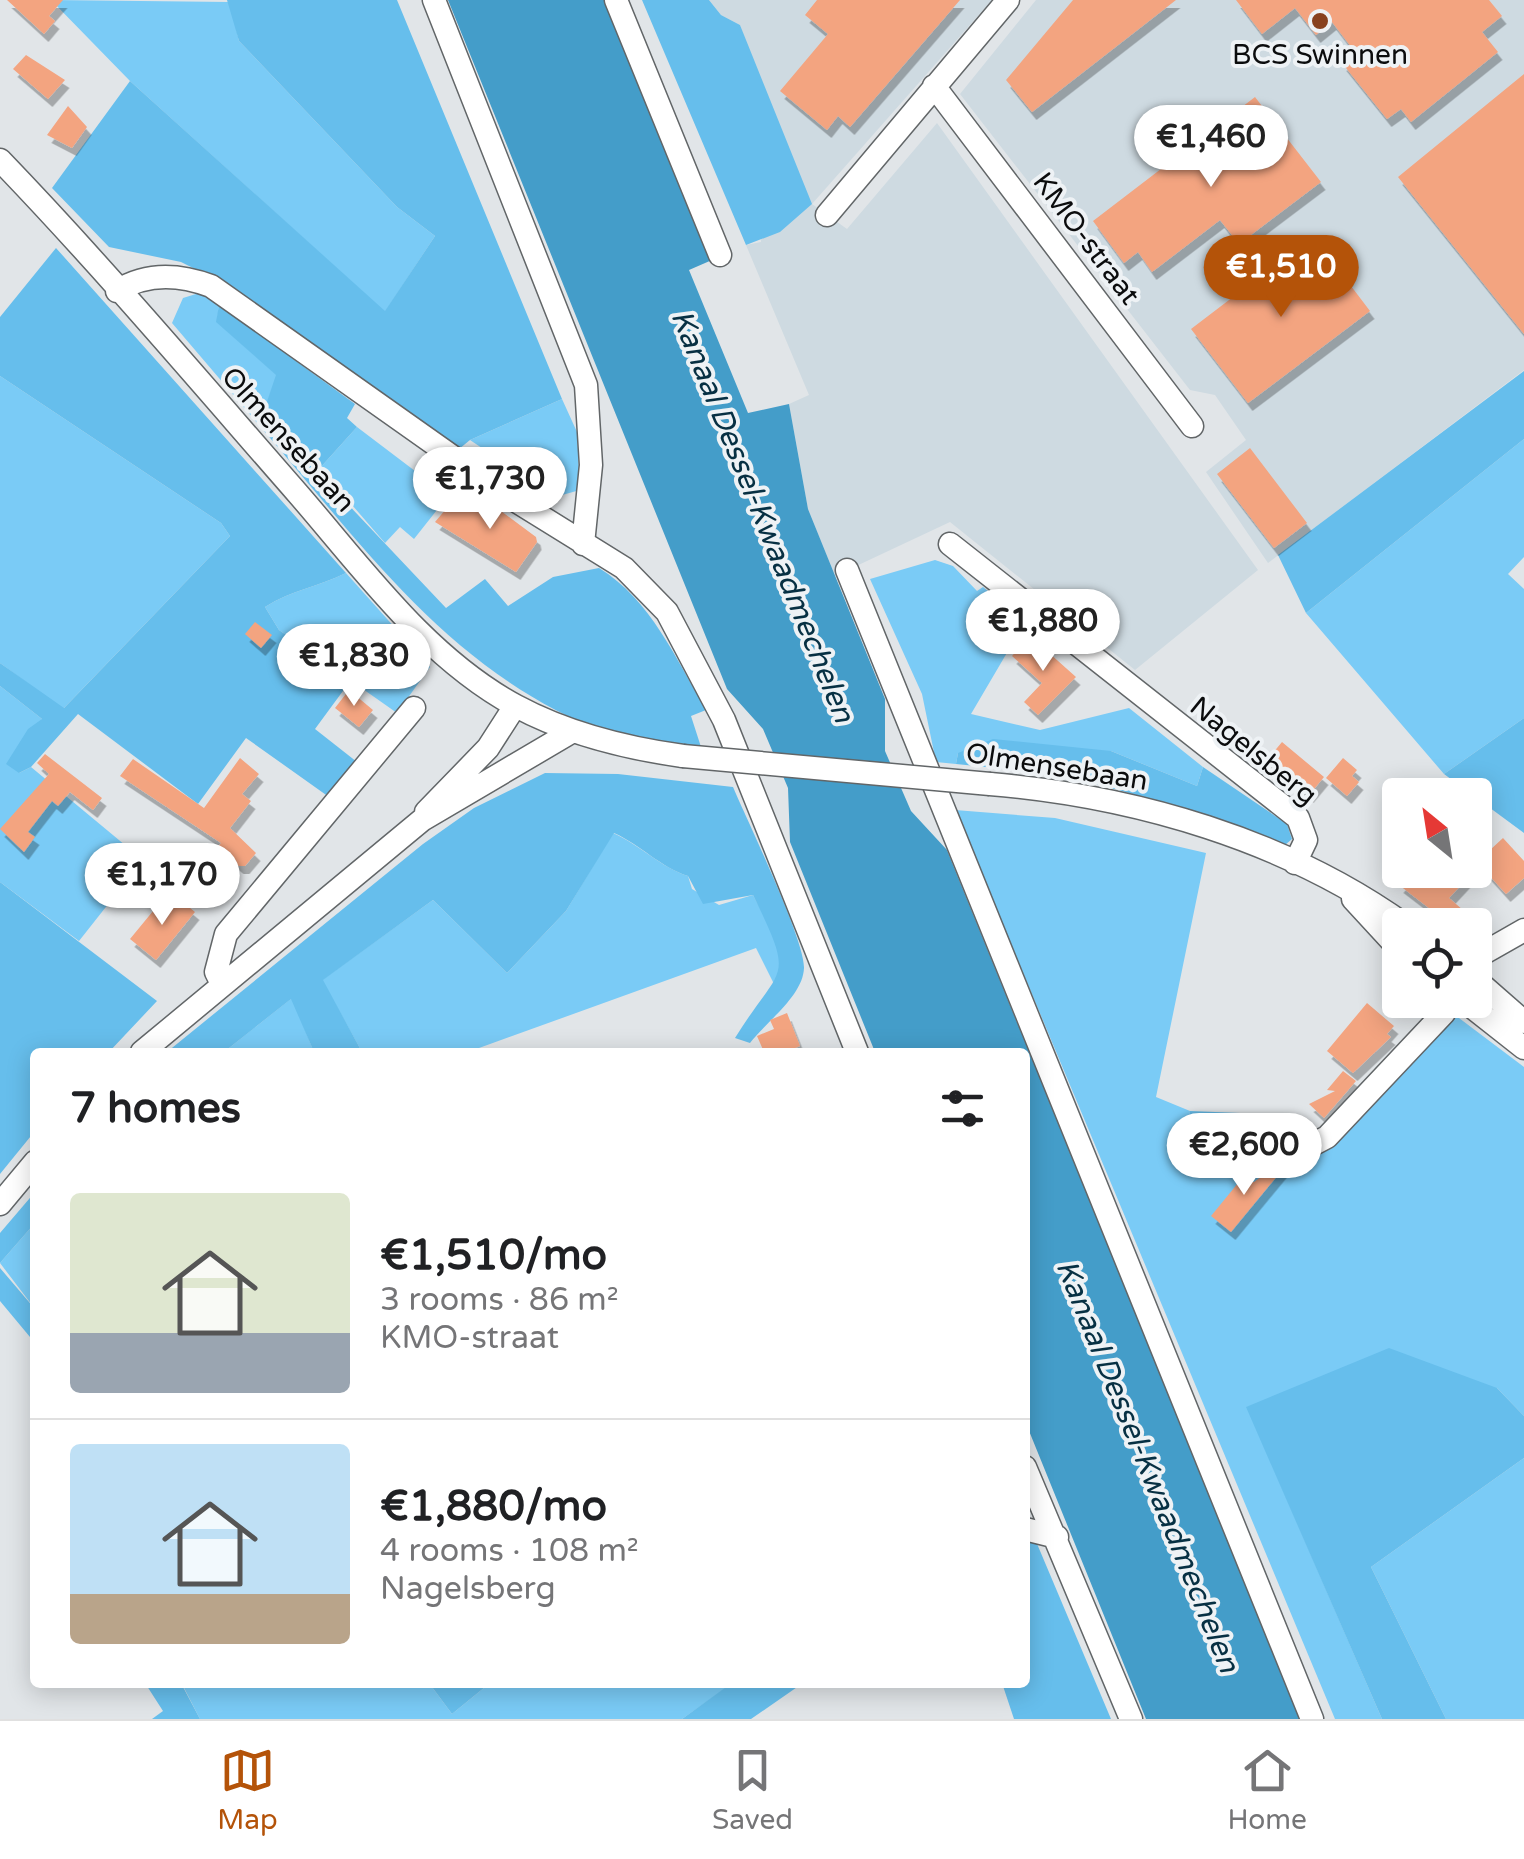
<!DOCTYPE html>
<meta charset="utf-8">
<style>
body{margin:0;font-family:"Varela Round",sans-serif;background:#f6f6f6;color:#202124;height:100vh;display:flex;flex-direction:column;font-size:38px;white-space:nowrap}
*{box-sizing:border-box;margin:0}
p{font-size:32px;color:#757577}
.icon{flex:none;width:55px;height:55px;fill:none;stroke:currentColor;stroke-width:2;stroke-linecap:round;stroke-linejoin:round}
.map{position:relative;flex:1;overflow:hidden}
.details{position:absolute;left:30px;top:1048px;width:1000px;height:640px;display:flex;flex-direction:column;background:#fff;border-radius:10px;box-shadow:0 5px 25px #0003}
.details>*{flex:none}
.needle{width:65px;rotate:330deg}
.buttons{position:absolute;left:1382px;top:778px;display:grid;gap:20px}
.buttons a{display:grid;place-items:center;width:110px;height:110px;border-radius:10px;background:#fff;box-shadow:0 5px 25px #0003;font-size:50px}
.price{position:absolute;translate:-50% -85px;padding:0 22px;border-radius:35px;background:#fff;color:#222;font-size:32px;line-height:65px;filter:drop-shadow(0 2px 5px #0008)}
.price::after{content:'';position:absolute;left:50%;top:60px;width:30px;height:22px;margin-left:-15px;background:inherit;clip-path:polygon(0 0,100% 0,50% 100%)}
.price.selected{background:#b45309;color:#fff}
ul{padding:0;list-style:none}
li{display:flex;align-items:center;gap:30px;height:250px;padding:0 40px}
li+li{border-top:2px solid #e0e0e0}
li span{display:grid;place-items:center;flex:none;width:280px;height:200px;border-radius:10px;color:#555}
li>.icon{margin-inline-start:auto}
span .icon{width:120px;height:120px;fill:#fffc;stroke-width:1}
li b{font-size:42px}
h2{display:flex;justify-content:space-between;align-items:center;height:120px;padding:0 40px;font-size:42px}
.menu{display:flex;justify-content:space-around;align-items:center;height:140px;border-top:2px solid #e0e0e0;background:#fff;font-size:28px;color:#757577}
.menu a{display:grid;justify-items:center;gap:5px}
.menu .selected{color:#b45309}
.map>svg:first-child{display:block}
.built{fill:#cedae1}
.green{fill:#7acbf6}
.forest{fill:#66beec}
.water{fill:#449dc9}
.building{fill:#f3a480;filter:url(#shadow)}
.lines{fill:none;stroke-linecap:round;stroke-linejoin:round}
.minor-casing{stroke:#626668;stroke-width:25}
.minor{stroke:#fff;stroke-width:22}
.minor-bridge-casing{stroke:#626668;stroke-width:25;stroke-linecap:butt}
.minor-bridge{stroke:#fff;stroke-width:22}
.poi-dot{fill:#88411e;stroke:#eef2f5;stroke-width:4}
.labels{text-anchor:middle;stroke-width:8;stroke-linejoin:round;paint-order:stroke}
.poi-label{font-size:28px;fill:#0b0c0d;stroke:#eef2f5}
.street-label{font-size:28px;fill:#0b0c0d;stroke:#eef2f5}
.water-label{font-size:30px;font-style:italic;fill:#073043;stroke:#eef2f5}
</style>
<div class="map">
<svg width="1524" height="1719" viewBox="0 0 1524 1719">
<defs>
<filter id="shadow"><feDropShadow dx="4.5" dy="8" stdDeviation="0" flood-color="#0004"/></filter>
</defs>
<rect width="100%" height="100%" fill="#e1e5e8"/>
<!-- built -->
<path class="built" d="M709,0H992L812,204L847,229L937,123L1258,570L1135,670L950,522L835,576L808,509L789,404L809,395L746,245L761,242L765,96L740,25L721,15Z
M1036,0H1524V370L1268,563L1206,472L1246,440L1215,395L1190,390L960,94Z"/>
<!-- green -->
<path class="green" d="M51,0L230,2L239,41L397,207L435,236L385,312L130,81Z
M196,294L209,295L219,305L217,322L277,375L259,425L172,323L183,298Z
M0,376L221,523L230,536L63,709L0,663Z
M562,399L577,432L580,490L555,497L470,440Z
M357,427L448,496L414,539L400,527L385,543L320,468Z
M1524,439V557L1508,574L1524,589V718L1444,774L1306,613Z
M935,560L953,566L977,591L983,587L1025,622L971,714L1040,730L1129,708L1203,767L1197,786L1111,751L958,753L956,764L936,762L922,694L870,579Z
M346,573L430,667L397,713L279,630L265,607C291,590 318,587 346,573Z
M0,686L42,719L19,773L31,767L143,860L79,941L0,882Z
M955,810L1055,818L1206,853L1156,1097L1190,1111L1186,1149L1288,1155L1294,1168L1332,1146L1455,1015L1524,1067V1416L1497,1388L1247,1407L1382,1719H1335Z
M613,833C642,846 660,867 688,876L692,889L719,905L753,895C764,918 794,959 774,984L756,948L468,1052H362L322,980L433,900L507,973L566,911Z
M292,998L314,1052H224Z
M35,1223V1309L0,1263Z
M1524,1458V1719H1446L1371,1567Z
M185,1682L429,1683L452,1714L490,1683H733L682,1719H200L182,1684Z"/>
<!-- forest -->
<path class="forest" d="M227,0H397L562,399L470,440L459,449L223,283L181,262L109,247L52,188L130,81L385,311L435,236L397,207L239,41Z
M642,0H709L721,15L740,25L812,204L780,232L746,245Z
M56,248L346,573C318,587 291,590 265,607L279,630L351,680L315,729L357,762L329,797L246,738L198,804L78,714L31,767L19,773L6,764L28,729L42,719L0,686V663L64,708L230,536L221,523L0,376V317Z
M219,305L355,404L347,418L357,427L320,468L345,491L341,497L446,608L485,579L508,606L553,577L599,568C651,600 676,659 706,710L691,716L701,747C673,743 637,744 610,734C453,676 365,548 259,425L276,375L216,322Z
M1524,371V439L1306,613L1278,555Z
M1524,718V833L1444,774Z
M993,739L1111,751L1197,786L1203,767L1287,824L1292,839L1285,845L1175,806L1065,775L956,764L958,753Z
M545,773L618,774L733,787C747,820 805,940 804,968C803,996 766,1022 750,1043L735,1038C782,962 796,984 753,895L703,904L688,876C660,867 641,845 614,833L566,911L507,973L433,900L323,980L362,1052H314L291,999L224,1052H167L423,844L474,808Z
M0,882L157,1001L109,1052H35V1131L0,1174Z
M1190,1111L1240,1113L1239,1131L1311,1133L1292,1169L1288,1155L1185,1149Z
M35,1192V1223L0,1263V1233Z
M0,1268L35,1309V1343L0,1301Z
M1389,1348L1497,1388L1524,1416V1458L1371,1567L1446,1719H1382L1246,1407Z
M1035,1539L1111,1719H1014L1002,1683L1025,1682V1542Z
M733,1682H803V1683L751,1719H682Z
M145,1683H185L182,1685L200,1719H152L163,1711Z
M429,1683H490L452,1714Z"/>
<!-- water -->
<path class="water" d="M448,0H608L712,260L689,270L748,413L789,404L808,509L885,699V751L911,811L947,850L1300,1719H1146L1025,1421V1052H875L790,842L788,788L763,729L727,689Z"/>
<!-- building -->
<path class="building" d="M7,0H63L49,16L55,21L44,34Z
M817,0H960L850,127L838,116L827,130L780,91L828,34L805,15Z
M1073,0H1176L1032,112L1006,80Z
M1236,0H1489L1502,16L1482,32L1498,52L1411,122L1401,109L1387,119L1342,63L1355,52L1332,22L1316,35L1295,8L1262,34Z
M26,55L65,80L48,99L13,69Z
M1524,74V334L1398,177Z
M1255,97L1321,182L1239,244L1220,220L1152,272L1138,252L1124,263L1093,221Z
M68,106L87,127L72,148L47,135Z
M1313,236L1370,311L1248,403L1191,329Z
M1250,448L1307,523L1274,548L1217,474Z
M478,494L536,537L537,542L516,572L435,522L452,502L464,511Z
M255,622L272,635L261,648L245,634Z
M1030,636L1076,677L1038,715L1024,702L1042,683L1012,656Z
M349,690L373,710L359,727L335,708Z
M1282,742L1324,777L1309,795L1267,760Z
M45,754L102,798L93,810L70,792L58,806L52,801L28,832L35,837L24,852L0,829L49,774L37,763Z
M240,758L259,774L242,794L251,801L230,828L256,853L245,866H239L217,848L221,843L120,776L133,759L204,808Z
M1343,758L1357,770L1352,776L1359,782L1347,796L1326,778Z
M1503,838L1524,861V878L1506,894L1477,862Z
M1411,870H1475L1449,898L1463,910L1451,925L1399,885Z
M178,898L195,912L156,960L130,939L158,905L167,912Z
M1367,1003L1394,1026L1387,1034L1391,1037L1353,1073L1327,1051Z
M787,1013L800,1046L785,1052H764L757,1036L774,1029L770,1020Z
M1343,1071L1356,1081L1324,1118L1309,1104L1335,1091L1327,1090Z
M1281,1162L1288,1163L1231,1232L1211,1216L1243,1177L1254,1182Z"/>
<g class="lines">
<defs>
<path id="minor" d="M434,0L586,385L591,465L583,544
M616,0L720,255
M934,86L1192,426
M0,160C103,267 201,383 299,495C364,570 427,658 516,706C568,734 625,748 683,756
M827,215L1008,0
M117,291C147,272 179,274 211,286L508,496L624,568L667,612L724,720L857,1052
M950,544L1298,818L1306,840L1295,863
M847,570L1312,1719
M990,784C1135,796 1286,840 1405,925
M426,812L488,748L515,706
M1353,899L1400,950
M1475,958L1524,930
M1475,979L1524,1022
M222,984L216,972L226,934L414,708
M1463,1000L1524,1048
M142,1052L422,820L573,731
M1252,1165L1276,1147L1310,1146L1327,1137L1444,1013L1447,1000
M0,1204L35,1162
M1025,1467L1131,1719
M1025,1529L1057,1537"/>
</defs>
<!-- minor casing -->
<use href="#minor" class="minor-casing"/>
<!-- minor -->
<use href="#minor" class="minor"/>
<defs>
<path id="minor-bridge" d="M683,756L990,784"/>
</defs>
<!-- minor-bridge casing -->
<use href="#minor-bridge" class="minor-bridge-casing"/>
<!-- minor-bridge -->
<use href="#minor-bridge" class="minor-bridge"/>
</g>
<!-- markers -->
<circle class="poi-dot" cx="1320" cy="21" r="10"/>
<g class="labels">
<!-- poi labels -->
<g class="poi-label">
<text x="1320" y="64">BCS Swinnen</text>
</g>
<!-- street labels -->
<g class="street-label">
<text transform="translate(1087 238) rotate(53)" y="10">KMO-straat</text>
<text transform="translate(289 439) rotate(48)" y="10">Olmensebaan</text>
<text transform="translate(1254 750) rotate(39)" y="10">Nagelsberg</text>
<text transform="translate(1057 766) rotate(9)" y="10">Olmensebaan</text>
</g>
<!-- water labels -->
<g class="water-label">
<text transform="translate(763 516) rotate(68)" y="10">Kanaal Dessel-Kwaadmechelen</text>
<text transform="translate(1148 1466) rotate(68)" y="10">Kanaal Dessel-Kwaadmechelen</text>
</g>
</g>
</svg>
<div class="buttons">
<a><svg class="needle" viewBox="-14 -14 28 28"><path d="M0-13l5 13h-10z" fill="#e53935"/><path d="M0 13l5-13h-10z" fill="#757577"/></svg></a>
<a><svg class="icon" aria-label="locate" viewBox="0 0 24 24"><circle cx="12" cy="12" r="6"/><path d="M12 2v4M12 18v4M2 12h4M18 12h4"/></svg></a>
</div>
<b class="price" style="left:1211px;top:190px">€1,460</b>
<b class="price selected" style="left:1281px;top:320px">€1,510</b>
<b class="price" style="left:490px;top:532px">€1,730</b>
<b class="price" style="left:1043px;top:674px">€1,880</b>
<b class="price" style="left:354px;top:709px">€1,830</b>
<b class="price" style="left:162px;top:928px">€1,170</b>
<b class="price" style="left:1244px;top:1198px">€2,600</b>
<section class="details">
<h2>7 homes<svg class="icon" aria-label="filters" viewBox="0 0 24 24"><path d="M4 7h16M4 17h16"/><circle cx="9" cy="7" r="2"/><circle cx="15" cy="17" r="2"/></svg></h2>
<ul>
<li><span style="background:linear-gradient(#dfe7d0 70%,#9aa5b1 0)"><svg class="icon" aria-label="home" viewBox="0 0 24 24"><path d="M3 11l9-7 9 7M6 9v11h12V9"/></svg></span><div><b>€1,510/mo</b><p>3 rooms · 86 m²</p><p>KMO-straat</p></div></li>
<li><span style="background:linear-gradient(#bfe0f5 75%,#b9a48a 0)"><svg class="icon" aria-label="home" viewBox="0 0 24 24"><path d="M3 11l9-7 9 7M6 9v11h12V9"/></svg></span><div><b>€1,880/mo</b><p>4 rooms · 108 m²</p><p>Nagelsberg</p></div></li>
</ul>
</section>
</div>
<nav class="menu">
<a class="selected"><svg class="icon" aria-label="map" viewBox="0 0 24 24"><path d="M3 6l6-2 6 2 6-2v14l-6 2-6-2-6 2zM9 4v14M15 6v14"/></svg>Map</a>
<a><svg class="icon" aria-label="saved" viewBox="0 0 24 24"><path d="M7 4h10v16l-5-4-5 4z"/></svg>Saved</a>
<a><svg class="icon" aria-label="home" viewBox="0 0 24 24"><path d="M3 11l9-7 9 7M6 9v11h12V9"/></svg>Home</a>
</nav>
